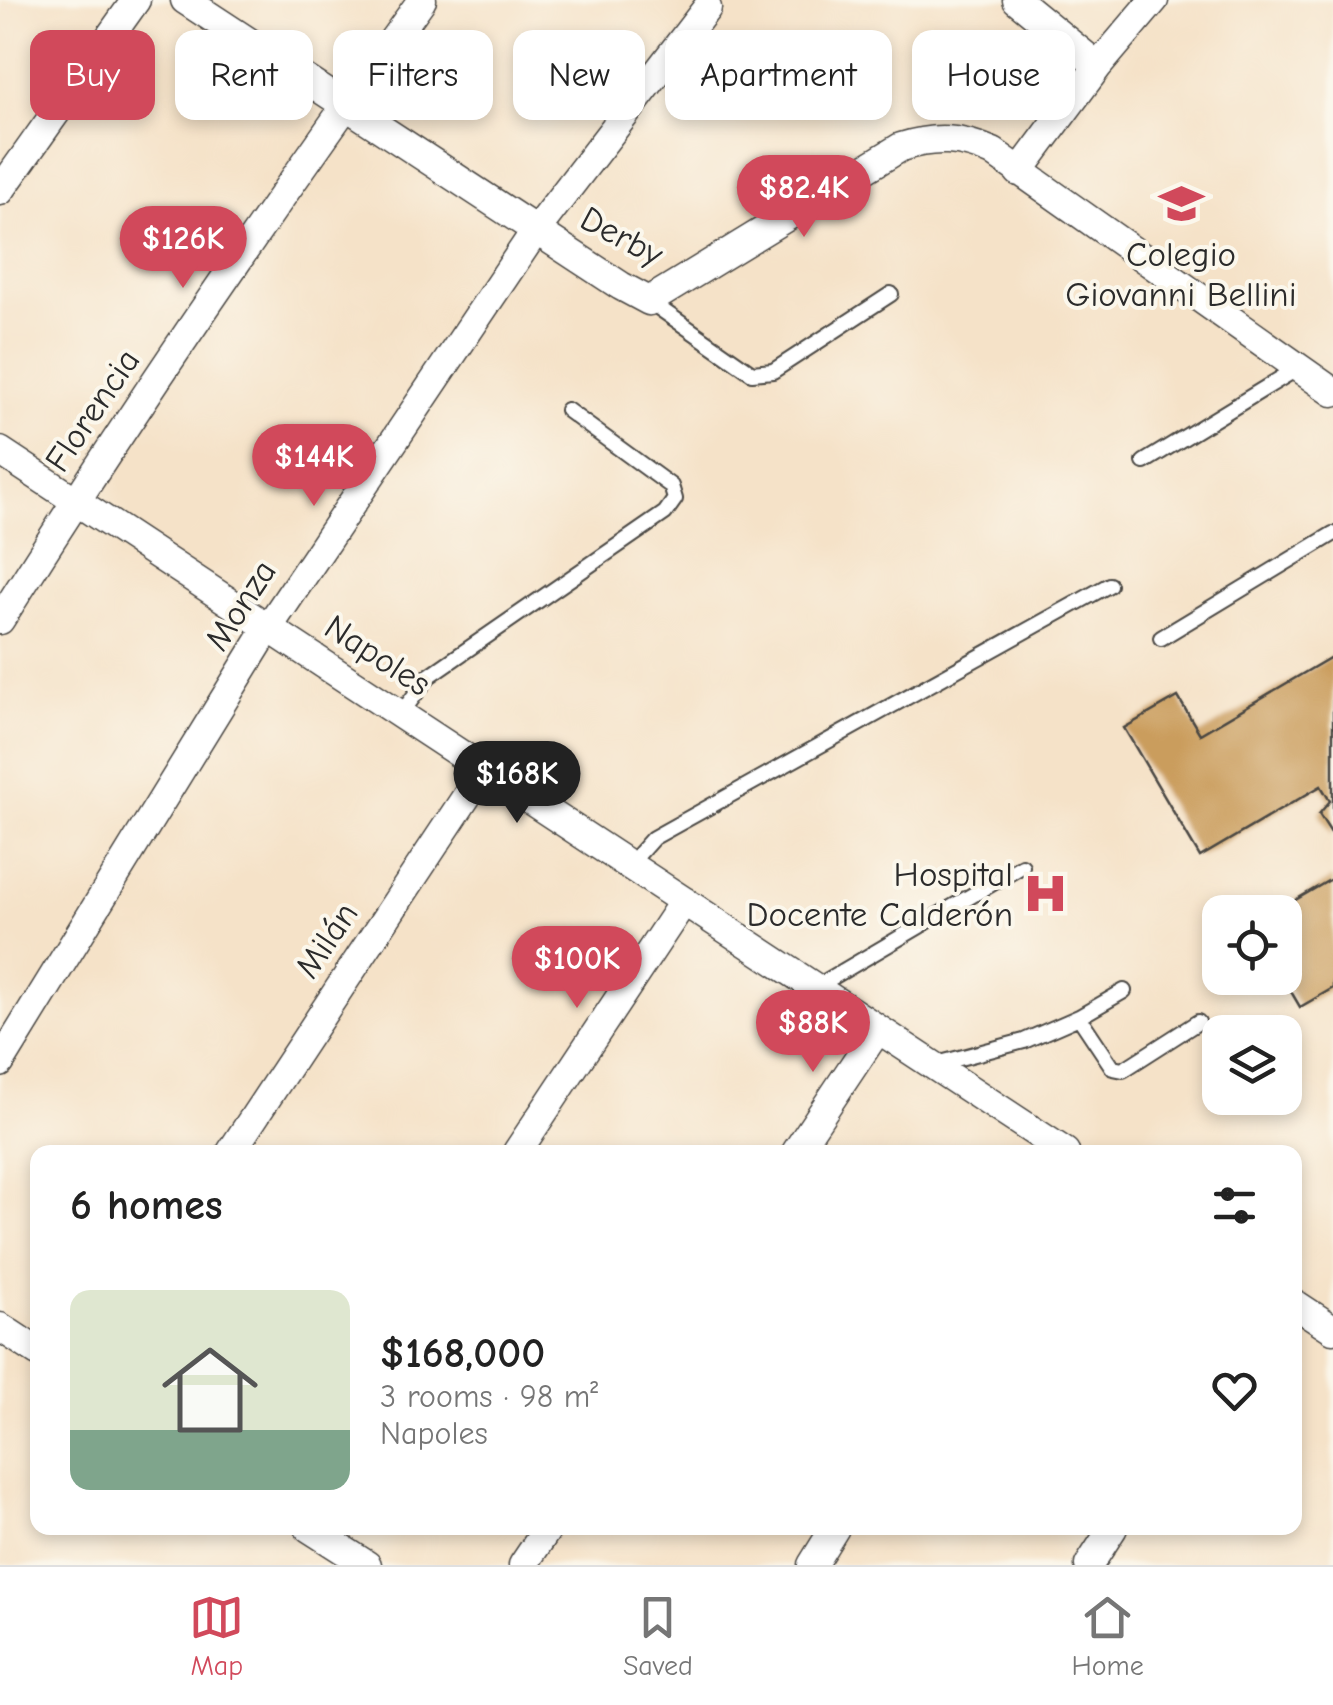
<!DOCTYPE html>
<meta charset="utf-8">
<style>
body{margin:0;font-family:"Comic Neue",sans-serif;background:#f6f6f6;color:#222;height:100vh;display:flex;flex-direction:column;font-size:38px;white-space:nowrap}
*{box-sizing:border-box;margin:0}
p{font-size:32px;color:#767676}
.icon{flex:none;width:55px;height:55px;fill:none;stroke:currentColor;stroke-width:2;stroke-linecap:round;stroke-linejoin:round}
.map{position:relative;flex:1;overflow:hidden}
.details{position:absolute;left:30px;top:1145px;width:1272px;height:390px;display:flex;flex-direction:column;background:#fff;border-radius:20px;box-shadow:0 5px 15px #0003}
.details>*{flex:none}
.banner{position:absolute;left:30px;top:30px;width:1275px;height:90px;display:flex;gap:20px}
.buttons{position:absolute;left:1202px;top:895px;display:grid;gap:20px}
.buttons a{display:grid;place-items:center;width:100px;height:100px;border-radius:20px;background:#fff;box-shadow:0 5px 15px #0003;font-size:50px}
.price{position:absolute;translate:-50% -85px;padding:0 22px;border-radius:35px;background:#d1495b;color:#fff;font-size:32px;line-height:65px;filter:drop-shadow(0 2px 5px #0008)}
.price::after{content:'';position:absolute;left:50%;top:60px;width:30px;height:22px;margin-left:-15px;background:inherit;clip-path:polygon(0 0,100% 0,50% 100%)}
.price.on{background:#222;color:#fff}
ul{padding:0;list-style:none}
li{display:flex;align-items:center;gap:30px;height:250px;padding:0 40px}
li+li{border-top:2px solid #e0e0e0}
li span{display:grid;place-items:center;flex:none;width:280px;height:200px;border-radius:20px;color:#555}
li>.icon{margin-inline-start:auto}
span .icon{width:120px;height:120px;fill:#fffc;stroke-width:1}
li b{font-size:42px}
h2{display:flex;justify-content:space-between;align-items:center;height:120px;padding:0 40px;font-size:42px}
.pill{padding:0 35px;border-radius:20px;background:#fff;box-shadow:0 5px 15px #0003;font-size:35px;line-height:90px}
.pill.on{background:#d1495b;color:#fff}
.menu{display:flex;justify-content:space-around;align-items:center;height:140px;border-top:2px solid #e0e0e0;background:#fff;font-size:28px;color:#767676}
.menu a{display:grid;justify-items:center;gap:5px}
.menu .on{color:#d1495b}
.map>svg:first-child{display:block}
.building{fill:#ca9d5d}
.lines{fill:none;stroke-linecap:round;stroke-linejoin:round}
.service-casing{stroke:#494643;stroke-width:18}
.minor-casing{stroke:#494643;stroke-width:31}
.service{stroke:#fff;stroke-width:14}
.minor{stroke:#fff;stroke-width:28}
.labels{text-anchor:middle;stroke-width:8;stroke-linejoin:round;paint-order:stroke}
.street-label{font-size:35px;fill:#2b2b2b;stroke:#fbf7ec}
.poi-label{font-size:35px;fill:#2b2b2b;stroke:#fbf7ec}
</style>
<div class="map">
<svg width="1333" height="1565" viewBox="0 0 1333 1565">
<rect width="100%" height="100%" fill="#fbf7ec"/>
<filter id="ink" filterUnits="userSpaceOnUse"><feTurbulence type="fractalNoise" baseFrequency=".01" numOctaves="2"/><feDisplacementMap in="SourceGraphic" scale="20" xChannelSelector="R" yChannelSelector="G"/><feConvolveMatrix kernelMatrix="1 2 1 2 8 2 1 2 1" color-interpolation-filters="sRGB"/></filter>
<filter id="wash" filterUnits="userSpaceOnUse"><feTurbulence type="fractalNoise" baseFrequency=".0048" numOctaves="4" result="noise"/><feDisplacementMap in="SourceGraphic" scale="40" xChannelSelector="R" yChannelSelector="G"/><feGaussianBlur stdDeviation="2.25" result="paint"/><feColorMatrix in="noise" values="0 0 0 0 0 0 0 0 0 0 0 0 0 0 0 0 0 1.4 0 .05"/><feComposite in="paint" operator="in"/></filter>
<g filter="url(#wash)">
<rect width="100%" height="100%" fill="#f5e2c8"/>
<g id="blocks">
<!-- building -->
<path class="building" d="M1333,656V836L1319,814L1330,801L1321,786L1200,857L1124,728L1178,697L1200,734Z
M1333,878V988L1300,1007L1283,978L1285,912H1275Z"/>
</g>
</g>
<g filter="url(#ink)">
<use href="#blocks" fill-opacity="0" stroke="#494643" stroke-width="2.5"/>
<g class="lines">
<defs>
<path id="service" d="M649,301L752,373L773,371L891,294
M1144,462L1298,368
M1161,638L1333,534
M400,715L429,676L665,513L675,499L671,486L567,410
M629,865L653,838L1109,585
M816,987L1022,866
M1079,1017L1113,1068L1123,1070L1198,1022
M933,1065L1024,1041L1079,1017L1124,991"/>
<path id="minor" d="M185,0L621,286L649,301L901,147C935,136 961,138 993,152L1333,392
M1017,0L1098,66
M1019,172L1098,66L1154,0
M0,191L136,0
M0,451L1065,1152
M0,620C133,409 275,202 422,0
M0,1063L268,628L536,230L707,8
M231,1152L484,770
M517,1152L684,901
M796,1152L878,1029
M1295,1304L1333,1329
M0,1327L38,1352
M309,1528L367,1565
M523,1565L548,1528
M812,1565L835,1528
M1089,1565L1113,1528"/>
</defs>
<!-- service casing -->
<use href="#service" class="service-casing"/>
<!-- minor casing -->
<use href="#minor" class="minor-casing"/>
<!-- service -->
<use href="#service" class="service"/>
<!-- minor -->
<use href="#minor" class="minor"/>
</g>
</g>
<!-- icons -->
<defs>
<symbol id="school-bare" viewBox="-9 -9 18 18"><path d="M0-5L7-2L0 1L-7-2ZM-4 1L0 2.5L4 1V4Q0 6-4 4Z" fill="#d1495b" stroke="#fbf7ec" stroke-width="2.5" paint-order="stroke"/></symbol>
<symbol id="hospital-bare" viewBox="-9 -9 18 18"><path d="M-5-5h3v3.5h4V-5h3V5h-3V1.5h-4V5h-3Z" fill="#d1495b" stroke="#fbf7ec" stroke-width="2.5" paint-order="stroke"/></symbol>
</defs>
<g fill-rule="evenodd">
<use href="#school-bare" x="1150" y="172" width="63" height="63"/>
<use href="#hospital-bare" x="1014" y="862" width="63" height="63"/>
</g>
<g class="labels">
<!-- street labels -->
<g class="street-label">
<text transform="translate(622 236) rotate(28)" y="12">Derby</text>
<text transform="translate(92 410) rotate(-56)" y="12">Florencia</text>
<text transform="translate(240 605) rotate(-57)" y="12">Monza</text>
<text transform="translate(378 655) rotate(33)" y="12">Napoles</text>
<text transform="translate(326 940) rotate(-56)" y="12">Milán</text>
</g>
<!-- poi labels -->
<g class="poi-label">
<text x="1181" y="266">Colegio<tspan x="1181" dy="40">Giovanni Bellini</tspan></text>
<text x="1013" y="886" text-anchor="end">Hospital<tspan x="1013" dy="40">Docente Calderón</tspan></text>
</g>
</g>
</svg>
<div class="buttons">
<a><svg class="icon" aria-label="locate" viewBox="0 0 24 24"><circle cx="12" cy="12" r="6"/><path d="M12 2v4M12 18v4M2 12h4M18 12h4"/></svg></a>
<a><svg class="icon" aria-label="layers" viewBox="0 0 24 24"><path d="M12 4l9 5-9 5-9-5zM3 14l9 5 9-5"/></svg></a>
</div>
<b class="price" style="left:804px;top:240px">$82.4K</b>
<b class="price" style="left:183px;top:291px">$126K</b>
<b class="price" style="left:314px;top:509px">$144K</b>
<b class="price on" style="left:517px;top:826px">$168K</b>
<b class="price" style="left:577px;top:1011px">$100K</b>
<b class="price" style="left:813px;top:1075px">$88K</b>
<div class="banner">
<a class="pill on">Buy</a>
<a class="pill">Rent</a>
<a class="pill">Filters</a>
<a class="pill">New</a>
<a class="pill">Apartment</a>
<a class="pill">House</a>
</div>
<section class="details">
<h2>6 homes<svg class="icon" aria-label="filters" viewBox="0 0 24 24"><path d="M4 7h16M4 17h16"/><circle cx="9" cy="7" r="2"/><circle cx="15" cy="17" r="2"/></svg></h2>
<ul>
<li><span style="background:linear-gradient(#dfe7d0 70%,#7fa58c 0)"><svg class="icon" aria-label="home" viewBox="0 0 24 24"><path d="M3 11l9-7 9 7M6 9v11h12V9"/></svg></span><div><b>$168,000</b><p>3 rooms · 98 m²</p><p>Napoles</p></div><svg class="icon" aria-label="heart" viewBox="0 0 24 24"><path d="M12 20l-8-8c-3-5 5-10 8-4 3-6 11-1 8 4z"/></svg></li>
</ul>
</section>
</div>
<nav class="menu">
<a class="on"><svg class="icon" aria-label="map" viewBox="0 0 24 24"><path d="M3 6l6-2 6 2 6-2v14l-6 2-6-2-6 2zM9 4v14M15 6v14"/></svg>Map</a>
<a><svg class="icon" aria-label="saved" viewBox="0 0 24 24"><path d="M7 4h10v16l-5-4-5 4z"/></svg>Saved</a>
<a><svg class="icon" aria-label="home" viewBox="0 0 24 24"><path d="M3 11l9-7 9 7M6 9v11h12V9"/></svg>Home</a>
</nav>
